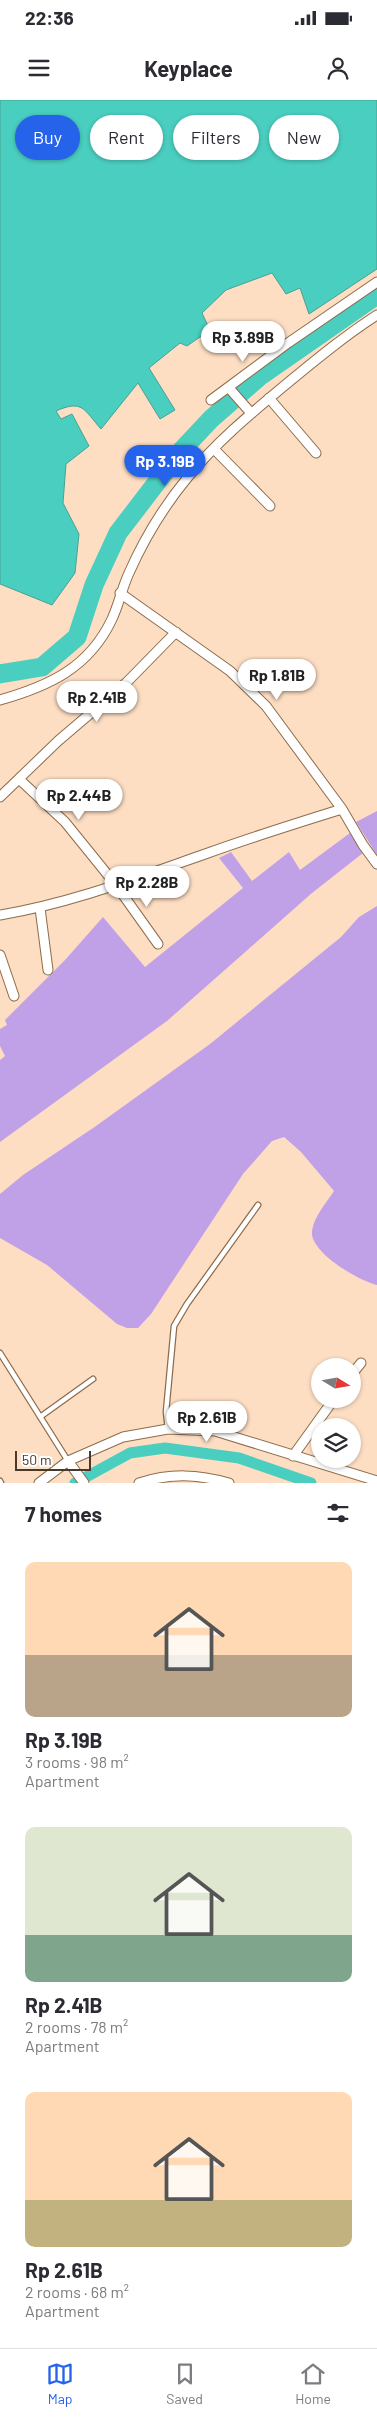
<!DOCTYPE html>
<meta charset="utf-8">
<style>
body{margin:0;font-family:Barlow,sans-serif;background:#f2f2f3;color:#2b2b33;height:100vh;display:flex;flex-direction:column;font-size:19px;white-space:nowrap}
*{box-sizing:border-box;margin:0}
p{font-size:16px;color:#7c7c81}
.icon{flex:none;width:28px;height:28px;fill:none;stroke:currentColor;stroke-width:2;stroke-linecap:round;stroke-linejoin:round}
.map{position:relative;height:1383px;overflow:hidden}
.panel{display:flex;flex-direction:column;background:#fff;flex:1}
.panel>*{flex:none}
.banner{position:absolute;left:15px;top:15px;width:348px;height:45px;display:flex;gap:10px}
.needle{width:32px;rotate:101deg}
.fabs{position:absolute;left:311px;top:1258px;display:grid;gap:10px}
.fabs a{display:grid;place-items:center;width:50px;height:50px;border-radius:50%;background:#fff;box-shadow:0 1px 4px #0004;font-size:25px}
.scale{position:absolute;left:15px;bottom:12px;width:76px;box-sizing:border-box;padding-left:5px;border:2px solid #48392b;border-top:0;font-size:14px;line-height:18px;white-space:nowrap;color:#48392b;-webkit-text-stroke:4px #fff;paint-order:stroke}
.price{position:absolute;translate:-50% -42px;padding:0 11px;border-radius:18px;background:#fff;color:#222;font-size:16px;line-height:32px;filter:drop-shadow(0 1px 2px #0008)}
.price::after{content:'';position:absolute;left:50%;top:30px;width:15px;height:11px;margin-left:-8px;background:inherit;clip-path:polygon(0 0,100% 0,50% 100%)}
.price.selected{background:#2563eb;color:#fff}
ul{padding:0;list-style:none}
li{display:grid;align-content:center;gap:10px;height:265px;padding:0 25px}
li span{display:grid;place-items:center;height:155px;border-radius:10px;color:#555}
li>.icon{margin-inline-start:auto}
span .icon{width:90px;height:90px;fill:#fffc;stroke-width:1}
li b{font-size:21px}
h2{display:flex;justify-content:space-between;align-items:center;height:60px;padding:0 25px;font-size:21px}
.pill{padding:0 18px;border-radius:22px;background:#fff;box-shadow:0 1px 4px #0004;font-size:18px;line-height:45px}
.pill.selected{background:#2563eb;color:#fff}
.status{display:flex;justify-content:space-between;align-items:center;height:35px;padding:0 25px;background:#fff;direction:ltr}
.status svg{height:14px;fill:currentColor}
header{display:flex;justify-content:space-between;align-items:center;height:65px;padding:0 25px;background:#fff;font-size:22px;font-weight:700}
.menu{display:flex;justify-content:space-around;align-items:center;height:70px;border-top:1px solid #e1e1e2;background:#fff;font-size:14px;color:#7c7c81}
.menu a{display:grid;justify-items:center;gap:2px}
.menu .selected{color:#2563eb}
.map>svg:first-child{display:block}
.green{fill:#c0a1e7}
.water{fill:#49cebf;stroke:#49a193}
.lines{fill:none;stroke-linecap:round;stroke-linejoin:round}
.canal{stroke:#49cebf;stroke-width:11}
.river{stroke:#49cebf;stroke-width:19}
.service-casing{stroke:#8d6c4c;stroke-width:7}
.minor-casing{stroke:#8d6c4c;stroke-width:11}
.service{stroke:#fff;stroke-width:4.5}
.minor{stroke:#fff;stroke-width:9}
</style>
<div class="status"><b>22:36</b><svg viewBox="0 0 49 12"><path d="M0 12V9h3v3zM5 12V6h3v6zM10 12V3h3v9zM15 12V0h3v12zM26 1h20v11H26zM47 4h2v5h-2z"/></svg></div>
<header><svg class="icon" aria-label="menu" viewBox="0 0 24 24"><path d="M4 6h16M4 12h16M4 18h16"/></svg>Keyplace<svg class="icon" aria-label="person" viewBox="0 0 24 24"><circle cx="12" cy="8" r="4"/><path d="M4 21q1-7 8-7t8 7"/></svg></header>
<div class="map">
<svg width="377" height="1383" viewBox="0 0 377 1383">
<rect width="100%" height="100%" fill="#fddec3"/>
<!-- green -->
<path class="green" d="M377,711V755L356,722Z
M350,733L363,753L312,793L167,921L0,1042V960L5,956L0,946V929L7,925L5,920L65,860L103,817L145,867L243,788L219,758L231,752L252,781L289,752L300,770Z
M377,806V1185C359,1181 309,1152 312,1131C314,1116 327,1102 334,1091L301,1052L284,1037L272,1041L243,1074L151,1214L138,1228H127L117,1224L47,1165L0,1138V1094L23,1075L96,1026L210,944L341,837L359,817Z"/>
<!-- water -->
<path class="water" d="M0,0H377V169L309,214L300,188L286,194L272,173L226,190L202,213L210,230L187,246L180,243L149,268L175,310L160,319L138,283L101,329C84,310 83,299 56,311L61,319L72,314L89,346L66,364L63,403L79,434L75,473L52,505L0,484Z"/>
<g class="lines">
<!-- canal -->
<path class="canal" d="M75,1383L130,1353L165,1348L239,1358L311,1383"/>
<!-- river -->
<path class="river" d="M0,574L42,567L77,537L94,485L118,433L180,352L211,319L259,277L377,195"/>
<defs>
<path id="service" d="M0,1253L68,1361
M40,1317L93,1279
M168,1329L166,1312L174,1226L187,1204L258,1105
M0,1381L1,1383"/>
<path id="minor" d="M229,288L251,313
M269,298L316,353
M211,300L288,243L377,182
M214,349L270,406
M120,493L230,571L266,606L342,709L363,745L377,764
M0,600C49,586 89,568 112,519C119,504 122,488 129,473C144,439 164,406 188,377C217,341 254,311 290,281C318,258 346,235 377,215
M19,679L65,722L116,785L158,844
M0,697L58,641L126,583L176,532
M40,808L48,870
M0,815C72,803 139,777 208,753C252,737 297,723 342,709
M0,855L14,896
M352,1274L361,1263
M293,1356L334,1299
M68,1361L84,1383
M39,1383L68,1361L123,1337L168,1329L215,1331L377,1381
M139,1383C170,1373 198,1374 229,1383"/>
</defs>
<!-- service casing -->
<use href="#service" class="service-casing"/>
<!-- minor casing -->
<use href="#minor" class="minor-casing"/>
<!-- service -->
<use href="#service" class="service"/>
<!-- minor -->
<use href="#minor" class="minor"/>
</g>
</svg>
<div class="fabs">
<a><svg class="needle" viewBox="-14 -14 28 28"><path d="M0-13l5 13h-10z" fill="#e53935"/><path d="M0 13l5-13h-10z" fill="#7c7c81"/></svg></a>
<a><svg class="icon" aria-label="layers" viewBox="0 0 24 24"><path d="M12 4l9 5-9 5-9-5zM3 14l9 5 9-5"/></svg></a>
</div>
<div class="scale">50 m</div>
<b class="price" style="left:243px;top:263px">Rp 3.89B</b>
<b class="price selected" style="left:165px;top:387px">Rp 3.19B</b>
<b class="price" style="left:277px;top:601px">Rp 1.81B</b>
<b class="price" style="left:97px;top:623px">Rp 2.41B</b>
<b class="price" style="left:79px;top:721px">Rp 2.44B</b>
<b class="price" style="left:147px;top:808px">Rp 2.28B</b>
<b class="price" style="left:207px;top:1343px">Rp 2.61B</b>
<div class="banner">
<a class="pill selected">Buy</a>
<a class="pill">Rent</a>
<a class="pill">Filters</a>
<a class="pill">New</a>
</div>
</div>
<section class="panel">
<h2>7 homes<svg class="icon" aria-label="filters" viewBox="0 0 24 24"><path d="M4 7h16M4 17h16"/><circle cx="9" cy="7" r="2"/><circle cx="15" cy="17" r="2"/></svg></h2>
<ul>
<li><span style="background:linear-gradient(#ffd9b3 60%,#b9a48a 0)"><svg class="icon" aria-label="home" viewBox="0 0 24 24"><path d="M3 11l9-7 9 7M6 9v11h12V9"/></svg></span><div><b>Rp 3.19B</b><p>3 rooms · 98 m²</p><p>Apartment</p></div></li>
<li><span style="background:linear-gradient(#dfe7d0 70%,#7fa58c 0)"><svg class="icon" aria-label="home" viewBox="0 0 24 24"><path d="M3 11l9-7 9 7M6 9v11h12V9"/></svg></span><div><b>Rp 2.41B</b><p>2 rooms · 78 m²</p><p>Apartment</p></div></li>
<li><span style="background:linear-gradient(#ffd9b3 70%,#c2b280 0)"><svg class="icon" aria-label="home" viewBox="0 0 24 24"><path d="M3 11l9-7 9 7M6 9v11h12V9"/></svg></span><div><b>Rp 2.61B</b><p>2 rooms · 68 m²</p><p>Apartment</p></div></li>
</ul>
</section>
<nav class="menu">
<a class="selected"><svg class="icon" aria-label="map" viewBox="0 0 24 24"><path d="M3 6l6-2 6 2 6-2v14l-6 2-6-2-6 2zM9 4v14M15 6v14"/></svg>Map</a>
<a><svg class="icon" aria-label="saved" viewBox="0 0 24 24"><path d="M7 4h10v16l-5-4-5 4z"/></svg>Saved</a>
<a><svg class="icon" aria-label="home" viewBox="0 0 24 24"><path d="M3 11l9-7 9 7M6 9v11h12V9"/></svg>Home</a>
</nav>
